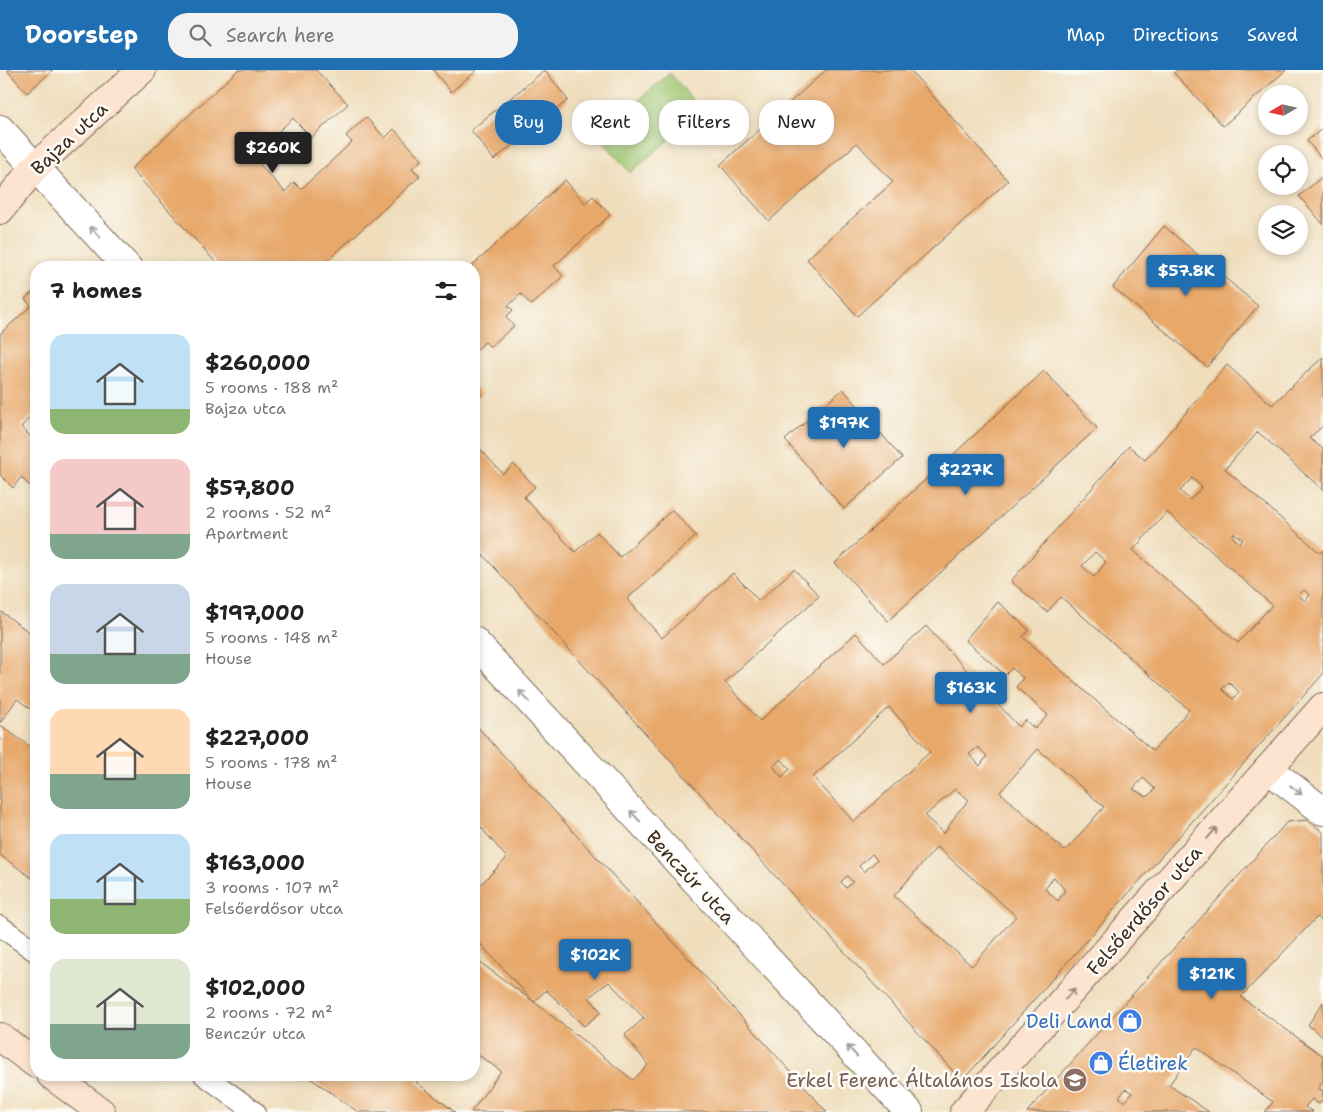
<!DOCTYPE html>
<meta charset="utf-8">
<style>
body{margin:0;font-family:"Shantell Sans",sans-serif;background:#f2f2f2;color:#222;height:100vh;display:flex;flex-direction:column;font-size:19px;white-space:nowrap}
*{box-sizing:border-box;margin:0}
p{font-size:16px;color:#767676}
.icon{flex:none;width:28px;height:28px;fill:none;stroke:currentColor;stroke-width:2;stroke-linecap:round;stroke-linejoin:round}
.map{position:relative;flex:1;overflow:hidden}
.details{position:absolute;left:30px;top:191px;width:450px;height:820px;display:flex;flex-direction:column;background:#fff;border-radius:20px;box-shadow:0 2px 8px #0003}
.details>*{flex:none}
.guide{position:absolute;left:495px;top:30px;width:475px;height:45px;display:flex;gap:10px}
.needle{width:32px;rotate:261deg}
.controls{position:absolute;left:1258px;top:15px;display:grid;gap:10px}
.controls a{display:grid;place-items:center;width:50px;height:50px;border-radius:50%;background:#fff;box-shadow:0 2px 8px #0003;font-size:25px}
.price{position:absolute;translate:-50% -42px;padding:0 11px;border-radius:5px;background:#1f6fb2;color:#fff;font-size:16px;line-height:32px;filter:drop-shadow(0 1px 2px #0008)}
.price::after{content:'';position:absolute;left:50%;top:30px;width:15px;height:11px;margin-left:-8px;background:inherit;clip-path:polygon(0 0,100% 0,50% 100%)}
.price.on{background:#222;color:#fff}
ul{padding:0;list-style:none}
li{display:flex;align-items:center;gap:15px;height:125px;padding:0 20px}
li span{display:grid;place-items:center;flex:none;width:140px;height:100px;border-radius:15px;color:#555}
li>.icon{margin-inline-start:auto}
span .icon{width:60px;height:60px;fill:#fffc;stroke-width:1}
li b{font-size:21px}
h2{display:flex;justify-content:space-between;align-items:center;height:60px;padding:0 20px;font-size:21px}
.chip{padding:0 18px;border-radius:20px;background:#fff;box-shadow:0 2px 8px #0003;font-size:18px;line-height:45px}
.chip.on{background:#1f6fb2;color:#fff}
header{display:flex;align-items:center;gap:30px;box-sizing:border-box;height:70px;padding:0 25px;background:#1f6fb2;color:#fff}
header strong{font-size:24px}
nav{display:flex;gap:28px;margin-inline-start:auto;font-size:18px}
.search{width:350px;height:45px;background:#f2f2f2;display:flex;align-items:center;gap:12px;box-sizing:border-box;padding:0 18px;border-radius:20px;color:#767676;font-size:19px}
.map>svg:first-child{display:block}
.green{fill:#9fc570;stroke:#6d7847}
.building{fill:#e7a86a;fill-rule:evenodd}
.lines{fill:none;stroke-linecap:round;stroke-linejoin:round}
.lane-casing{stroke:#7a6955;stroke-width:22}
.street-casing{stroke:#7a6955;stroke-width:30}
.secondary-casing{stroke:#7a6955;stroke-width:30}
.lane{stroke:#fff;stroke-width:20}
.street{stroke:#fff;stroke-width:28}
.secondary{stroke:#fde4d1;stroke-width:28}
.oneway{stroke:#a79f9a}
.oneway2{stroke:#9c8778}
.labels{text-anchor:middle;stroke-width:5;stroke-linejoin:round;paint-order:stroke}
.street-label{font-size:19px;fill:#3b2a1e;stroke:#fdfcf7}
.shop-label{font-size:19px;fill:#366cbe;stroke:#fdfcf7;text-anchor:end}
.education-label{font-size:19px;fill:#785e54;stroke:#fdfcf7;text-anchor:end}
</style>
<header>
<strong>Doorstep</strong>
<div class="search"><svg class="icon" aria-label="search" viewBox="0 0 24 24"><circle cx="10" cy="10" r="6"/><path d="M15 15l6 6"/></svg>Search here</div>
<nav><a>Map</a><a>Directions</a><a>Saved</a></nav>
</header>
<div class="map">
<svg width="1323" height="1042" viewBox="0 0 1323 1042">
<rect width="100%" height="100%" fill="#fdfcf7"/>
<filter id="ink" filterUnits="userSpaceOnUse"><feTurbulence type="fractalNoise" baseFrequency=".02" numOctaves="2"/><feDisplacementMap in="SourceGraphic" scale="10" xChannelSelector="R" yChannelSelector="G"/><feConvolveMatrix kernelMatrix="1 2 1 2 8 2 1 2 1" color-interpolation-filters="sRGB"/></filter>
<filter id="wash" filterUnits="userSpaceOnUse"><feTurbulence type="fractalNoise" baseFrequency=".0096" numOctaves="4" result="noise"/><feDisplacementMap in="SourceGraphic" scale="20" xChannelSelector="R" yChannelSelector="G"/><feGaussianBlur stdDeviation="1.12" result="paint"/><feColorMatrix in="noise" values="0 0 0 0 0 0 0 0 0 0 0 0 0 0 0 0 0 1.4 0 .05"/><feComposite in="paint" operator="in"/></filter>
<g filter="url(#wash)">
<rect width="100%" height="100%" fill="#efddbb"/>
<!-- green -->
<path class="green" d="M670,3L702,41L630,103L598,65Z"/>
<g id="blocks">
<!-- building -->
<path class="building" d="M7,0H53L27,23Z
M238,0H316L348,34L311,68L293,48L252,86L285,122L294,112L301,119L352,72L346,66L366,47L385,68L394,59L422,90L412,98L420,106L325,193L330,198H221L131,99Z
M433,0H477L451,22Z
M545,0L568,30L494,90L471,60Z
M826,0H910L1008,111L857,246L807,189L893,112L857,73L769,151L720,95Z
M1177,0H1286L1223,56L1174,3Z
M1323,58V90L1307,71Z
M1323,106V154L1299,126Z
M565,110L585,133L593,126L610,145L554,196L563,206L531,235L521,224L508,236L513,240L506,247L514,256L490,277L485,272L474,282V205L477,202L472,196Z
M1164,156L1258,236L1207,297L1113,217Z
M36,219V341L21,357L36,372V409L30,416L21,407L13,418L0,405V264L31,236L25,229Z
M1323,287V356L1309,368L1323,379V420L1258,362L1225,399L1320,483L1323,480V604L962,1011L474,475V372L503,404L514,394L535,417L524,427L575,482L597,462L620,487L672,440L696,466L627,529L662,568L733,503L759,531L794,499L819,526L725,612L760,651L856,563L884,594L926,556L1019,657L1025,650L1035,659L1048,645L1016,617L1023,608L1012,598L1005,605L965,570L998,532L1029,560L1023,567L1153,681L1189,640L1061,527L1047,542L1011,511L1129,376L1145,390L1227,295L1272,335ZM1192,408L1202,417L1190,430L1180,421ZM1167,442L1272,535L1238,573L1133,480ZM1234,463L1243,470L1239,473L1232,466ZM1095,482L1106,492L1094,507L1082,496ZM1304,520L1310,525L1305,531L1299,525ZM1229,612L1239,622L1233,629L1222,619ZM889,637L930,682L854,752L813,707ZM978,677L987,686L980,696L969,684ZM1038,679L1104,737L1065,781L1000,722ZM781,689L790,699L782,707L773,696ZM1143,708L1155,719L1147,727L1133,719ZM955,719L969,730L957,743L944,764L925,746ZM937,777L1016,846L972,896L894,826ZM872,784L877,790L864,802L859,796ZM847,806L853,812L846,818L841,812ZM1054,807L1065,820L1058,831L1045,819Z
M1044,301L1097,358L888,551L835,493Z
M474,315L482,324L474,331Z
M843,319L902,388L844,439L785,370Z
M0,541L36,567V643L17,629L0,653Z
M474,653L681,880L827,1042H471L501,1001L474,982V888L534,932L633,1010L648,995L625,965L644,948L609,912L589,927L601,942L584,956L546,920L534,932L474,867V821L507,788L474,749Z
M0,655L36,681V692L32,698L36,701V811L0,785Z
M1307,750L1323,762V853L1317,847L1241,927L1323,986V1011L1318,1018L1323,1021V1028L1319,1034L1312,1029L1305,1037L1313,1042H1265L1273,1032L1196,977L1169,1015L1209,1042H1027L1287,752ZM1126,1019L1132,1023L1125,1032L1119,1027Z
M1323,932V967L1308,955Z
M306,1005H421L416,1012L455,1042H358Z"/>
</g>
</g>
<g filter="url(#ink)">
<use href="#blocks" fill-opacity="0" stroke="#7a6955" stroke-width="1"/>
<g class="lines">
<defs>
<path id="lane" d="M0,856L36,882
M204,1005L255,1042"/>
<path id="street" d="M0,59L128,198
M474,571L909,1042
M1268,699L1323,741"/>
<path id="secondary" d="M0,140L35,97L142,0
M0,967L36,994
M51,1005L101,1042
M964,1042L1323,637"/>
</defs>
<!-- lane casing -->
<use href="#lane" class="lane-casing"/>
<!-- street casing -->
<use href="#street" class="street-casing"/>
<!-- secondary casing -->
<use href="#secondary" class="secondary-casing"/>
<!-- lane -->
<use href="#lane" class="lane"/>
<!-- street -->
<use href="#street" class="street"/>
<!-- secondary -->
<use href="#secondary" class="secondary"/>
</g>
<!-- one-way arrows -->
<defs><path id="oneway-shaft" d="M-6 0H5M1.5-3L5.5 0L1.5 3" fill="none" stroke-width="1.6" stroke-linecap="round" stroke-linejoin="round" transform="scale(1.25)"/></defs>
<g class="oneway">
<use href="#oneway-shaft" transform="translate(95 162) rotate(-133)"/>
<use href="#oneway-shaft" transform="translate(524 626) rotate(-133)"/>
<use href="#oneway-shaft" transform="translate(1296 720) rotate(38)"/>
<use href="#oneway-shaft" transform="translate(635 746) rotate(-133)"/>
<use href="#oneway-shaft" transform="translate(852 981) rotate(-133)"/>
</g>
<g class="oneway2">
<use href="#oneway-shaft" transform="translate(1212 763) rotate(-49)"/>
<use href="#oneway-shaft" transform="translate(1070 924) rotate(-49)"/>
</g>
</g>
<!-- icons -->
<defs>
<symbol id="shop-disc" viewBox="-11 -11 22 22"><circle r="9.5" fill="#3f7fe0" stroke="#fdfcf7"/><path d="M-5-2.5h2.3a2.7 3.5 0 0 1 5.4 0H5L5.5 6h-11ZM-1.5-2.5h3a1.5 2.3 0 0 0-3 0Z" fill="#fff"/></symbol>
<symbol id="school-disc" viewBox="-11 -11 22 22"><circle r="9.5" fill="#8d6e63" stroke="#fdfcf7"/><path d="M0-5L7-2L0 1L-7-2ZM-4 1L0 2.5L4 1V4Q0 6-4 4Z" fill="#fff"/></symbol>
</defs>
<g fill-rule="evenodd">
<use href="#shop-disc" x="1116" y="937" width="28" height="28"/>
<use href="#shop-disc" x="1087" y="979" width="28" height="28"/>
<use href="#school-disc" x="1061" y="996" width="28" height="28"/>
</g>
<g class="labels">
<!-- street labels -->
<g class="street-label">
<text transform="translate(69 68) rotate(-43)" y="7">Bajza utca</text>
<text transform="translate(691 807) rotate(47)" y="7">Benczúr utca</text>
<text transform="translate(1144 840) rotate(-49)" y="7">Felsőerdősor utca</text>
</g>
<!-- shop labels -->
<g class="shop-label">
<text x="1112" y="958">Deli Land</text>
<text x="1118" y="1000" text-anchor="start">Életirek</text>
</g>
<!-- education labels -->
<g class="education-label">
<text x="1058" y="1017">Erkel Ferenc Általános Iskola</text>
</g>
</g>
</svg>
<div class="controls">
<a><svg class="needle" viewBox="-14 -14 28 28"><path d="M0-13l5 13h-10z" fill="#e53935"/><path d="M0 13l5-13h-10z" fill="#767676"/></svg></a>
<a><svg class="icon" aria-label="locate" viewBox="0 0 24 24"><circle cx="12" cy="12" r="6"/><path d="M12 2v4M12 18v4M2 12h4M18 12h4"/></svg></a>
<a><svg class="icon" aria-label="layers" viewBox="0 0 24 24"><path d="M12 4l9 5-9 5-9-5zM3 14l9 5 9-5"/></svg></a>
</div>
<b class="price on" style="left:273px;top:104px">$260K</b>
<b class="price" style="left:1186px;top:227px">$57.8K</b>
<b class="price" style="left:844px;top:379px">$197K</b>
<b class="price" style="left:966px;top:426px">$227K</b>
<b class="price" style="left:971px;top:644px">$163K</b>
<b class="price" style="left:595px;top:911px">$102K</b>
<b class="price" style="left:1212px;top:930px">$121K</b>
<div class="guide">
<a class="chip on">Buy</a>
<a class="chip">Rent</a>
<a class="chip">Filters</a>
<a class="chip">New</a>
</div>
<section class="details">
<h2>7 homes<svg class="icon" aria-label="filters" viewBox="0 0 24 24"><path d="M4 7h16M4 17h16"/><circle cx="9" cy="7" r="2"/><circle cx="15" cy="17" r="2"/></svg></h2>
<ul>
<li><span style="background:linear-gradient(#bfe0f5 75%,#8fb573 0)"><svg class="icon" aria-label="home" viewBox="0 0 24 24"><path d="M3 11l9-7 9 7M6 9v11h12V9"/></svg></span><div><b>$260,000</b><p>5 rooms · 188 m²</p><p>Bajza utca</p></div></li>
<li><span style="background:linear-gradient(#f6c9c9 75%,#7fa58c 0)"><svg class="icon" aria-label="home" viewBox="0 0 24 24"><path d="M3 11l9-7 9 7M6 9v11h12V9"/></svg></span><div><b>$57,800</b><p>2 rooms · 52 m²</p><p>Apartment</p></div></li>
<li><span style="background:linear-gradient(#c9d6e8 70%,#7fa58c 0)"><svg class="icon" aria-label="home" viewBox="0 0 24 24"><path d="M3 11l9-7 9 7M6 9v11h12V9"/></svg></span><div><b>$197,000</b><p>5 rooms · 148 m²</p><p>House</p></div></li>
<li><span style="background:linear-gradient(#ffd9b3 65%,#7fa58c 0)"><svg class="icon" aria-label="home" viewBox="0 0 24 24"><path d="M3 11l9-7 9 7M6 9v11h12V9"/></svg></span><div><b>$227,000</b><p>5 rooms · 178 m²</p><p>House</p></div></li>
<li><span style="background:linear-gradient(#bfe0f5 65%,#8fb573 0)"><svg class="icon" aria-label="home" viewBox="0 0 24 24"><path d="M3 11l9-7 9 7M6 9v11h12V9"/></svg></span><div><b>$163,000</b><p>3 rooms · 107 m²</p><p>Felsőerdősor utca</p></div></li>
<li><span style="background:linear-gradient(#dfe7d0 65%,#7fa58c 0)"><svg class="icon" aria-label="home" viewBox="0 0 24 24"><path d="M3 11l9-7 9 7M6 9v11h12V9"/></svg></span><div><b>$102,000</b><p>2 rooms · 72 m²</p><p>Benczúr utca</p></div></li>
</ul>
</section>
</div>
